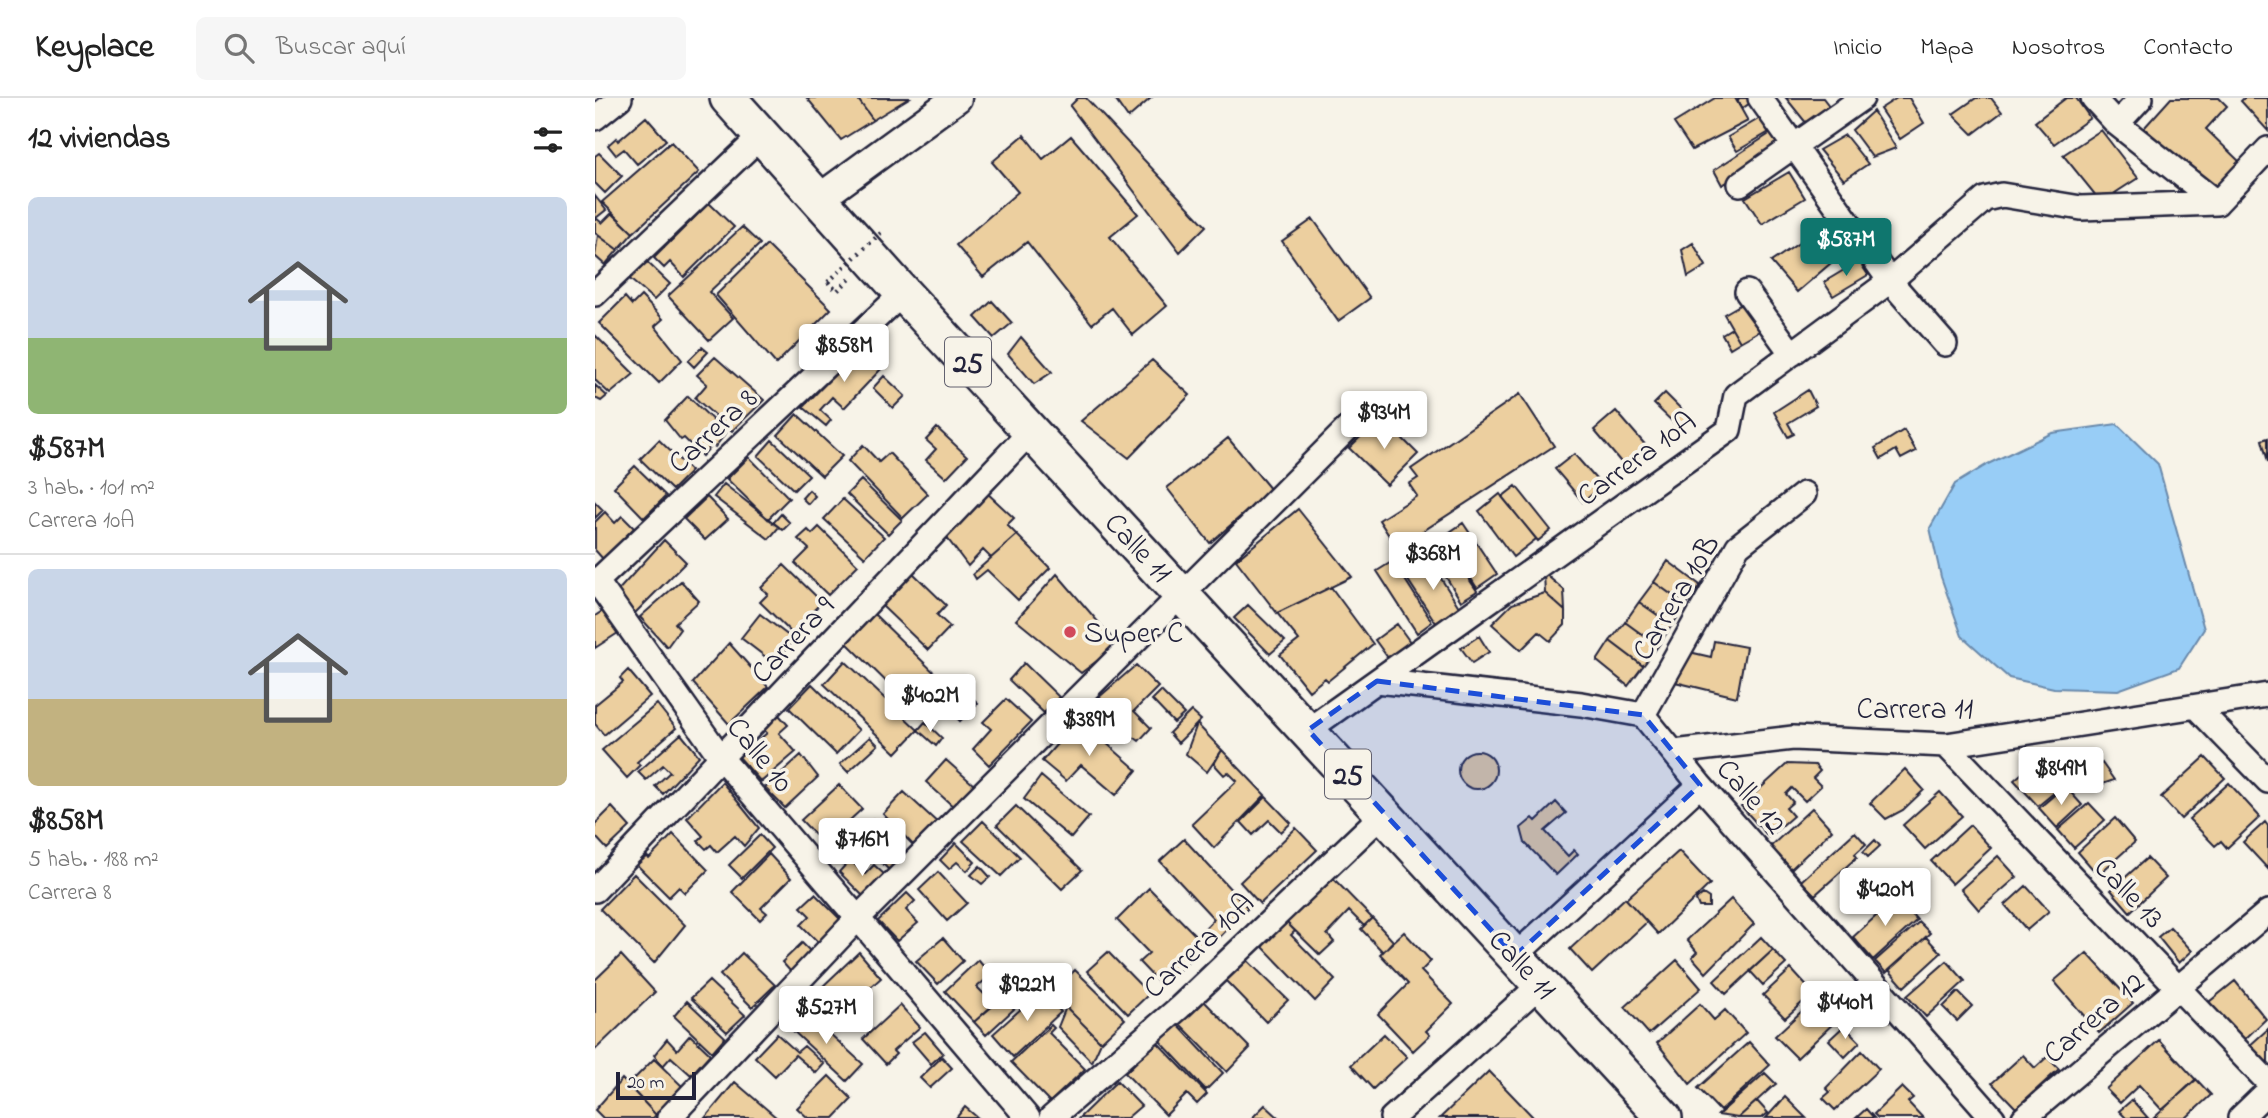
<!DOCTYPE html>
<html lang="es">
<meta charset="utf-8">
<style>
body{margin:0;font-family:"Indie Flower",sans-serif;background:#f6f6f6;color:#222;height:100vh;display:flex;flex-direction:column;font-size:26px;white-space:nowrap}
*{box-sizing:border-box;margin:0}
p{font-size:23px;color:#767676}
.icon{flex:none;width:38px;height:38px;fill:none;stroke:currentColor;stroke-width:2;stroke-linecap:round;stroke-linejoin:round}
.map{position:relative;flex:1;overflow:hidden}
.side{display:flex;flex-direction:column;background:#fff;width:595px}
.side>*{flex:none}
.scale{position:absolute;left:21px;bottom:18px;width:80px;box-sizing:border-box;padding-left:7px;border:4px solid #22223b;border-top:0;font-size:19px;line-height:24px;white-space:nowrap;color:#22223b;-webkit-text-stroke:5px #f7f3e8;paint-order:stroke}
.price{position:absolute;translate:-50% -60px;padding:0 16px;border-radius:7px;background:#fff;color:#222;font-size:23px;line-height:46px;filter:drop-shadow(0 2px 4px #0008)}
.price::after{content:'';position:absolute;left:50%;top:42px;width:21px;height:16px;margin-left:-10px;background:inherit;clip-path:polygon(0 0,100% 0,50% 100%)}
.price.on{background:#0f766e;color:#fff}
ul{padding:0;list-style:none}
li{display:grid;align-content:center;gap:14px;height:371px;padding:0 28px}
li+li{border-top:2px solid #e0e0e0}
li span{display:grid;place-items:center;height:217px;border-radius:10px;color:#555}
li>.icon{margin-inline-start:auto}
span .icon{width:126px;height:126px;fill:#fffc;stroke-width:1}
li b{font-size:30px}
h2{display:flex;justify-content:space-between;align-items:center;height:84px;padding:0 28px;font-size:30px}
header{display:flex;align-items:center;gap:42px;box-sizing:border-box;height:98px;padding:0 35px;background:#fff;border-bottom:2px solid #e0e0e0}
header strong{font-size:33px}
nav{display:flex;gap:38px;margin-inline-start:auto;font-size:24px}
.search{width:490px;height:63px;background:#f6f6f6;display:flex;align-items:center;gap:18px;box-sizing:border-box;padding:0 24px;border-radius:10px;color:#767676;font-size:26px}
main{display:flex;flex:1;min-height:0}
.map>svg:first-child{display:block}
.water{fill:#98cdf6;stroke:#6989ab;stroke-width:2}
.building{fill:#eccf9f;stroke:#22223b;stroke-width:2}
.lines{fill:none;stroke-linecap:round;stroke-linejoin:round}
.minor-casing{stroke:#22223b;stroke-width:28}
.tertiary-casing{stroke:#22223b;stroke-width:33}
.primary-casing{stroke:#22223b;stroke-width:40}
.path{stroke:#22223b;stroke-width:4.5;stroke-dasharray:2 5;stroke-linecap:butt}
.minor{stroke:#f7f3e8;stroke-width:23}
.tertiary{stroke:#f7f3e8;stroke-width:28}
.primary{stroke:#f7f3e8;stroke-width:35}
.path-bridge{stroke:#22223b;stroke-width:4.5;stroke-dasharray:2 5;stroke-linecap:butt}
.marked{fill:#1d4ed8;fill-opacity:0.2;stroke:#1d4ed8;stroke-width:5;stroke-dasharray:14 9;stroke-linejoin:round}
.poi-dot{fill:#d1495b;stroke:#f7f3e8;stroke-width:2.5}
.labels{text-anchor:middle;stroke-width:7;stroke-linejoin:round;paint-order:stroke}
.shield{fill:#f7f3e8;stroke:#62616f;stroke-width:2}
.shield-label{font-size:28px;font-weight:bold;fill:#22223b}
.street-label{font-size:30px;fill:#22223b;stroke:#f7f3e8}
.poi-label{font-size:30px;fill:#22223b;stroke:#f7f3e8;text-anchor:start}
</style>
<header>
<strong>Keyplace</strong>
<div class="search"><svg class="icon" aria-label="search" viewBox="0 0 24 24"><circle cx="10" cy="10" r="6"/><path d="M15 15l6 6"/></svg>Buscar aquí</div>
<nav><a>Inicio</a><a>Mapa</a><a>Nosotros</a><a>Contacto</a></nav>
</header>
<main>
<section class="side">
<h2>12 viviendas<svg class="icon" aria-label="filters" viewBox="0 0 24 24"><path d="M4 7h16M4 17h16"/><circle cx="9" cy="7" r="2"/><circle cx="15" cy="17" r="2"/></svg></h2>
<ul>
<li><span style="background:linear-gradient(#c9d6e8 65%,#8fb573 0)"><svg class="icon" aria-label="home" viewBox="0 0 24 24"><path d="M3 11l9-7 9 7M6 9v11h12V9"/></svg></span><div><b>$587M</b><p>3 hab. · 101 m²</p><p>Carrera 10A</p></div></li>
<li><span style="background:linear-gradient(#c9d6e8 60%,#c2b280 0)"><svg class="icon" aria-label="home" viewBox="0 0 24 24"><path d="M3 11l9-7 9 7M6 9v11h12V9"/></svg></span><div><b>$858M</b><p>5 hab. · 188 m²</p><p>Carrera 8</p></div></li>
</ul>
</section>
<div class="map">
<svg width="1673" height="1020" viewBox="0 0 1673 1020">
<rect width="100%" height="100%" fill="#f7f3e8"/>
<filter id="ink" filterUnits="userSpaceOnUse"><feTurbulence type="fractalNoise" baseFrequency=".0143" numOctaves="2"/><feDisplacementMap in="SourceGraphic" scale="14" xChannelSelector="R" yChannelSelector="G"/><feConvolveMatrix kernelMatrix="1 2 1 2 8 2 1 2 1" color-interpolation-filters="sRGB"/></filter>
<g filter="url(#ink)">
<!-- water -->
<path class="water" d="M1522,326L1563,366L1609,531L1584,570L1523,592L1459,590L1414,580L1367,538L1346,479L1335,430L1360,386L1393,366L1457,335Z"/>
<!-- building -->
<path class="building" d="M212,0H262L278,22L246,42Z
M262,0H314L278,22Z
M483,0H491L611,128L585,154L475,8Z
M519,0H556L533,20Z
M1120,0H1140L1153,23L1097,52L1079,25Z
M1145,0H1162L1148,10L1142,2Z
M1191,0H1228L1238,13L1216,31Z
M1302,0H1314L1329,25L1305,41L1285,11Z
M1381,0H1396L1407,14L1378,36L1358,16Z
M1471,0H1481L1495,20L1459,46L1440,24Z
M1576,0H1624L1632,8L1611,31L1648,67L1620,92L1549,30Z
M1649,0H1673V33L1646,3Z
M1278,13L1301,50L1277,59L1257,32Z
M1172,16L1181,30L1142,53L1133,39Z
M51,19L71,42L42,66L29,51L21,57L13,47L21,40L23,43Z
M1506,32L1543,80L1506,104L1468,57Z
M1176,35L1188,51L1127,87L1119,72Z
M429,37L448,61L476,38L543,116L515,139L572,208L538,237L517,210L497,226L432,144L388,179L361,147L423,94L397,64Z
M1250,37L1273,66L1249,82L1224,52Z
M76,44L104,74L38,135L7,104Z
M4,55L27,78L10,95L0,85V58Z
M1194,74L1210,100L1167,126L1150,100Z
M0,98L11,112L1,120L7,125L17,115L38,135L23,152L0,135Z
M114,105L139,129L89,179L75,164L69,170L59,160Z
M718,121L775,200L743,223L687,143Z
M1232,126L1250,153L1202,194L1176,164Z
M147,129L165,146L114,194L138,220L114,242L73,198Z
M3,137L23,152L10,167L0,158Z
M1098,145L1111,168L1093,179L1087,152Z
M172,147L236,211L181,266L121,197Z
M48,160L75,186L59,202L30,177Z
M1264,163L1273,177L1238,198L1229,184Z
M46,198L68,221L60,228L87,262L64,285L4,225L30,199L37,207Z
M397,203L417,225L399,240L380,219Z
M1150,204L1166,232L1145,244L1129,216Z
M1137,230L1145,244L1135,250L1127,236Z
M0,237L39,276L15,296L0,282Z
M426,239L457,274L439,286L413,256Z
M107,249L113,254L99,269L93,263Z
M266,249L287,270L249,310L237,299L225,312L236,322L231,328L208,309Z
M120,259L169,302L137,333L100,300L112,286L102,277Z
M557,262L595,297L534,360L486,323Z
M289,278L310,298L298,310L278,290Z
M0,287L12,298L6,303L0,300Z
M1213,292L1221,308L1193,325L1199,336L1193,339L1179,314Z
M1070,295L1095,320L1084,330L1059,306Z
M925,296L959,348L802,450L784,422L822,398L814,386L823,380L816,371Z
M93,298L131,335L120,349L117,347L107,358L89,340L86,342L70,322Z
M1021,313L1053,350L1030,369L999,332Z
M202,316L247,358L227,378L183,337Z
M786,319L823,356L792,387L754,350Z
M342,330L372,358L351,380L331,362L341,351L331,342Z
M1309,332L1321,353L1306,361L1301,352L1286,361L1280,350Z
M633,340L676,392L615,445L572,390Z
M1673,340V364L1667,342Z
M64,342L96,373L77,392L45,361Z
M177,342L214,377L199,392L163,358Z
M268,347L284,364L294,355L333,396L308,420L253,363Z
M979,356L1007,388L988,404L960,371Z
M154,359L194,400L173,421L132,381Z
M40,368L71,398L49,420L19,389Z
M266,382L307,422L293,436L252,396Z
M129,386L184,429L174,441L119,399Z
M921,388L956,432L943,443L907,399Z
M214,392L220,398L213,406L207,400Z
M390,393L419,420L412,427L422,437L396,460L388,452L373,468L349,436Z
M905,396L941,441L918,459L884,413Z
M112,399L133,421L110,442L89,421Z
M248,401L289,439L270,459L229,421Z
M0,404L8,412L0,420Z
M703,411L757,479L682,515L641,462Z
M10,414L20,425L27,418L39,430L8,461L0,452V424Z
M186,416L195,425L188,432L178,425Z
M868,425L902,476L882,490L849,438Z
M224,429L263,467L233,497L200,465L214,451L203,441L213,432L217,436Z
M422,437L455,470L423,502L392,472L381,481L378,476Z
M69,442L91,464L39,516L20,496Z
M855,453L882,493L866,503L841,463Z
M798,463L837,524L822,535L782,473Z
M835,463L864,509L841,525L811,479Z
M1073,463L1105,487L1091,507L1059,484Z
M189,467L227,504L203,528L208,532L201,539L165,504L173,496L166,490Z
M318,475L351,507L342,517L355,529L333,552L287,508Z
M949,475L969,492L970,513L950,495Z
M462,476L523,547L486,575L421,522Z
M86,483L104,503L80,525L85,531L72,549L45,519Z
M1059,484L1091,507L1077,527L1044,504Z
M736,489L778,546L733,583L730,580L714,593L685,557L704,542L682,515Z
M950,495L970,513V527L955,543L944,534L926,552L897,526L917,506Z
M1044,504L1077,527L1063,548L1030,524Z
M653,507L690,543L675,556L639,520Z
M9,512L23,535L0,550V518Z
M165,516L199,542L180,566L146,540Z
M279,516L352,587L324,616L251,544Z
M1030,524L1063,548L1048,568L1015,543Z
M802,526L818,548L796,564L780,542Z
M884,538L894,554L877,565L866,550Z
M1015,543L1048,568L1033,588L1002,563Z
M1119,543L1151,549L1142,599L1076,583L1094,554L1116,559Z
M134,545L173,589L134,626L98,585Z
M250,563L323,632L301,655L229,586Z
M429,565L464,599L449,615L414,582Z
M541,567L563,589L539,613L556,630L544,643L516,622L512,626L494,608Z
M33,572L55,598L9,637L0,626V607L28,584L25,580Z
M217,586L264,632L241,656L194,610Z
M362,586L383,605L365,623L360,618L367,610L353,596Z
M566,593L589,616L579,625L557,602Z
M411,601L436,624L394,667L378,651L396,631L388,624Z
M62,606L81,630L42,664L45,667L32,680L7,652Z
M596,613L606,622L583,645L574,635Z
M184,617L193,627L184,635L201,654L166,684L144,659L172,635L169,632Z
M484,621L542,672L521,697L486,667L471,683L447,663Z
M330,624L347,640L341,648L323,632Z
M602,626L627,652L612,674L591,656Z
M86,636L104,658L68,696L60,688L75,674L68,667L51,682L43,674Z
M275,639L283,647L253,674L245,666Z
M627,652L670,697L619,750L597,726L642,683L633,674L629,677L619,666Z
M863 672a19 19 0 1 1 38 0a19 19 0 1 1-38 0Z
M206,657L223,679L190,710L170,690Z
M1610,659L1630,680L1586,721L1566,699Z
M351,662L379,687L360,710L331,684Z
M1507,665L1519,682L1502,688L1493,675Z
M1192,666L1220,667L1225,673L1218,680L1226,688L1210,703L1197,690L1191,696L1198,704L1191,710L1198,718L1174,739L1146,708Z
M1446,668L1447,676L1437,677L1436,670Z
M1460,670L1472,684L1443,708L1419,682L1431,672L1442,685Z
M1310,671L1329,692L1308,712L1291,721L1275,705Z
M446,678L494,719L476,740L429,701Z
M127,684L164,730L149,748L140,738L122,754L116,747L111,751L103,743L108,738L92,720Z
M1634,685L1665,719L1632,750L1626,743L1620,748L1594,721Z
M244,687L267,711L229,746L206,722Z
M1470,688L1487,707L1462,730L1444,710Z
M309,694L345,727L321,750L288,716Z
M1345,694L1367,718L1330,751L1308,727Z
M671,699L696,725L686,734L674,722L658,737L646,724Z
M961,704L971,715L950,733L973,758L979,752L983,756L961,777L930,745L926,730L938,720L941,723Z
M1494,705L1510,722L1479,750L1463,732Z
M421,708L487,772L467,791L402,727Z
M17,709L35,729L12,751L0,738V726Z
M1217,710L1237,732L1196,771L1175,749Z
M1520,720L1540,744L1503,777L1483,754Z
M278,721L311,754L295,773L268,746L275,739L268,731Z
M388,723L425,759L406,778L368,743Z
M1670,724L1673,728V771L1648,744Z
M1375,727L1396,750L1357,786L1336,763Z
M701,730L722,752L665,806L645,784Z
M1260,734L1271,746L1260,756L1262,759L1220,797L1206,783Z
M78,736L113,772L90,795L84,789L74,799L42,767L52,758L54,761Z
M165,737L177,750L147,780L134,767Z
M589,741L653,810L620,844L608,832L619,821L565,763Z
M1280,742L1285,748L1273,759L1268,754Z
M248,743L259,754L247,766L236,755Z
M361,745L380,764L372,773L362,764L354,771L345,762Z
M1084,753L1115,786L1063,836L1031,801Z
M174,756L196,780L166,810L172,815L165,822L137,794Z
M1403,758L1422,779L1384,812L1366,791Z
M1552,760L1571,780L1535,814L1516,792Z
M255,762L270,776L279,767L290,777L269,799L244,774Z
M385,768L395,779L387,786L376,777Z
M343,774L372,805L352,823L324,792Z
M39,776L90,827L59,865L5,811Z
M734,776L777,820L769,828L754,813L732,836L739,844L725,857L688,821Z
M1431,788L1454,813L1432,832L1410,807Z
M554,790L610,847L567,888L544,864L554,855L522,822Z
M312,795L320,803L311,812L323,825L302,843L283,823Z
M220,796L249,825L226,847L206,827L215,818L206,809Z
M1108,796L1114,800V809H1104L1101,802Z
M1302,799L1322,822L1278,862L1258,839Z
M1030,800L1052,824L997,875L975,851Z
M1136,801L1159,826L1111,875L1097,859L1102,854L1092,842Z
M777,820L798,843L788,854L766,831Z
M688,821L700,833L696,837L740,882L720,903L667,848L688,828L684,825Z
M1324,824L1335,835L1291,875L1280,863Z
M1575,829L1597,853L1584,865L1563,839Z
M809,834L836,863L826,873L858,906L831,933L835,937L818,953L783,916L813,886L785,856Z
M1166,839L1178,852L1131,896L1119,883Z
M1331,839L1346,855L1309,889L1294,872Z
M348,840L368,863L343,886L321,863Z
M207,845L217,855L196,874L187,864Z
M1178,852L1191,866L1168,887L1155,873Z
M264,854L286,880L249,913L226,890Z
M513,854L554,896L533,916L492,873Z
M147,855L180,887L157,909L125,877Z
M1492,855L1538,905L1504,935L1459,883Z
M26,857L60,894L0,952V882Z
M383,862L396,877L382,889L399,906L379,924L350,893Z
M652,862L693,902L671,924L631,883Z
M1082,862L1106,890L1054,936L1030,909Z
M1352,863L1370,883L1331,919L1312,898Z
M1196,871L1218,895L1190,920L1168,897Z
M480,872L530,921L506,944L457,895Z
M435,876L445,887L391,937L379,924Z
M114,883L150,917L132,934L96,900Z
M1640,883L1671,921L1648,943L1614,904Z
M447,892L466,914L418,959L398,936Z
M1363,894L1377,908L1362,923L1348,909Z
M1222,899L1243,921L1202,960L1180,938Z
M92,903L130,939L117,954L79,918Z
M609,903L655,950L632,974L585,926Z
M1105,906L1119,922L1130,912L1151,935L1095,986L1062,945Z
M305,907L325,929L298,953L301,956L291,966L268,941Z
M471,909L506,944L497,964L463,929Z
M210,913L268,966L252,983L195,930Z
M581,925L628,975L611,992L564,942Z
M456,927L459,930L454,935L490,971L455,1004L416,964Z
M1249,928L1265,944L1250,959L1234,942Z
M1673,931V971L1653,949Z
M330,934L348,955L336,966L317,944Z
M182,936L202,954L209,948L229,966L221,975L200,957L180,978L160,959Z
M789,936L812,959L778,991L756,967Z
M95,937L115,956L96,977L76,959L68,968L59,957L72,941L82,952Z
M1564,942L1601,982L1567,1012L1544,987L1525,1005L1511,991Z
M562,944L612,996L602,1006L592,996L571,1017L530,975Z
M1154,944L1175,967L1125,1013L1103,990Z
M1267,953L1284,971L1240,1012L1228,1000L1235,994L1231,990Z
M1428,957L1440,970L1452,959L1464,971L1421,1010L1397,985Z
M347,959L357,970L335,990L325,980Z
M59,961L87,988L61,1017L33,987Z
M894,973L939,1020H845Z
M1170,975L1181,986L1177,989L1143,1020L1123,1017Z
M234,978L257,1001L239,1020H213L202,1010Z
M27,981L61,1017L58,1020H8L0,1012Z
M1601,981L1616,997L1591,1020H1559Z
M522,983L546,1008L532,1020H484Z
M140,984L182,1020H110Z
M1307,989L1318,1000L1313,1004L1328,1020H1283L1279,1016Z
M1190,999L1211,1020H1171Z
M1537,1002L1553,1020H1531L1524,1013Z
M1162,1003L1173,1015L1167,1020H1143Z
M670,1007L684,1020H657Z
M370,1009L383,1020H361Z
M1271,1011L1279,1020H1261Z"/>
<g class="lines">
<defs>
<path id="minor" d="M1165,0L1295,183L1350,246
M1498,0L1522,26L1622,105
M0,20L25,0
M1522,26L1546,0
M1145,86L1267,0
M1622,105L1673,51
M1152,194L1197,256
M0,196L167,37
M0,481L127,661L433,1020
M0,485L308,195
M782,583L986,606L1048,617L1105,687L1398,1020
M1602,610L1673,683
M1048,617L1143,448L1209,396
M713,632L1134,332L1141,297L1295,183L1390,101L1407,97L1486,110L1622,105
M1351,647L1673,984
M1079,654L1198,640L1351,647L1673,597
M0,792L437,332
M920,858L1105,687
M74,1020L264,819L763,320
M456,1020L585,909L789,715
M797,1020L946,886
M1429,1020L1673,814
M1645,1020L1673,993"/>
<path id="tertiary" d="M225,100L362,0"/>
<path id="primary" d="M133,0L308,195L1069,1020"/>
</defs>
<!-- minor casing -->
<use href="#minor" class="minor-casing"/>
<!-- tertiary casing -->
<use href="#tertiary" class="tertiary-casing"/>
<!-- primary casing -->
<use href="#primary" class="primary-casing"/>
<!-- path -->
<path class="path" d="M233,184L242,193L255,181"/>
<!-- minor -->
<use href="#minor" class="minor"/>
<!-- tertiary -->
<use href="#tertiary" class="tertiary"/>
<!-- primary -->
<use href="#primary" class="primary"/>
<!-- path-bridge -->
<path class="path-bridge" d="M233,184L288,133"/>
</g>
</g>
<!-- marked area -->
<path class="marked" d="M782,583L1048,617L1105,687L920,858L713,632Z"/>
<!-- markers -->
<circle class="poi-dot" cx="475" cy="534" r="7"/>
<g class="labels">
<!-- shield labels -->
<g class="shield">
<rect x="350" y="239.5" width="46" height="49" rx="5"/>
<rect x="730" y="651.5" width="46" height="49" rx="5"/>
</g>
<g class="shield-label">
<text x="373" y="274">25</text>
<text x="753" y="686">25</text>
</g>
<!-- street labels -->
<g class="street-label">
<text transform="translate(117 332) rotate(-43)" y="10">Carrera 8</text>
<text transform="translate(1041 360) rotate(-36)" y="10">Carrera 10A</text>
<text transform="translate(544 449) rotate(47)" y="10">Calle 11</text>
<text transform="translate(1080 499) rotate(-59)" y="10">Carrera 10B</text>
<text transform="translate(197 541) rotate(-47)" y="10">Carrera 9</text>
<text x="1320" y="620">Carrera 11</text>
<text transform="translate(166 656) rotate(51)" y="10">Calle 10</text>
<text transform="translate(1157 698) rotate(49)" y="10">Calle 12</text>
<text transform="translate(1535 794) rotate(46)" y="10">Calle 13</text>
<text transform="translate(603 847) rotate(-43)" y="10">Carrera 10A</text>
<text transform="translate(928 866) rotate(47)" y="10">Calle 11</text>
<text transform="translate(1498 919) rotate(-41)" y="10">Carrera 12</text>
</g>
<!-- poi labels -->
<g class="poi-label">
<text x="489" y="544">Super C</text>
</g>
</g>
</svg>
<div class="scale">20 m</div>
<b class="price on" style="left:1251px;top:180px">$587M</b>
<b class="price" style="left:249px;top:286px">$858M</b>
<b class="price" style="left:789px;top:353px">$934M</b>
<b class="price" style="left:838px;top:494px">$368M</b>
<b class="price" style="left:335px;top:636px">$402M</b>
<b class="price" style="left:494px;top:660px">$389M</b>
<b class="price" style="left:1466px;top:709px">$849M</b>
<b class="price" style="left:267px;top:780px">$716M</b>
<b class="price" style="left:1290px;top:830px">$420M</b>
<b class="price" style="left:432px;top:925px">$922M</b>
<b class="price" style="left:1250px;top:943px">$440M</b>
<b class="price" style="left:231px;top:948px">$527M</b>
</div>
</main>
